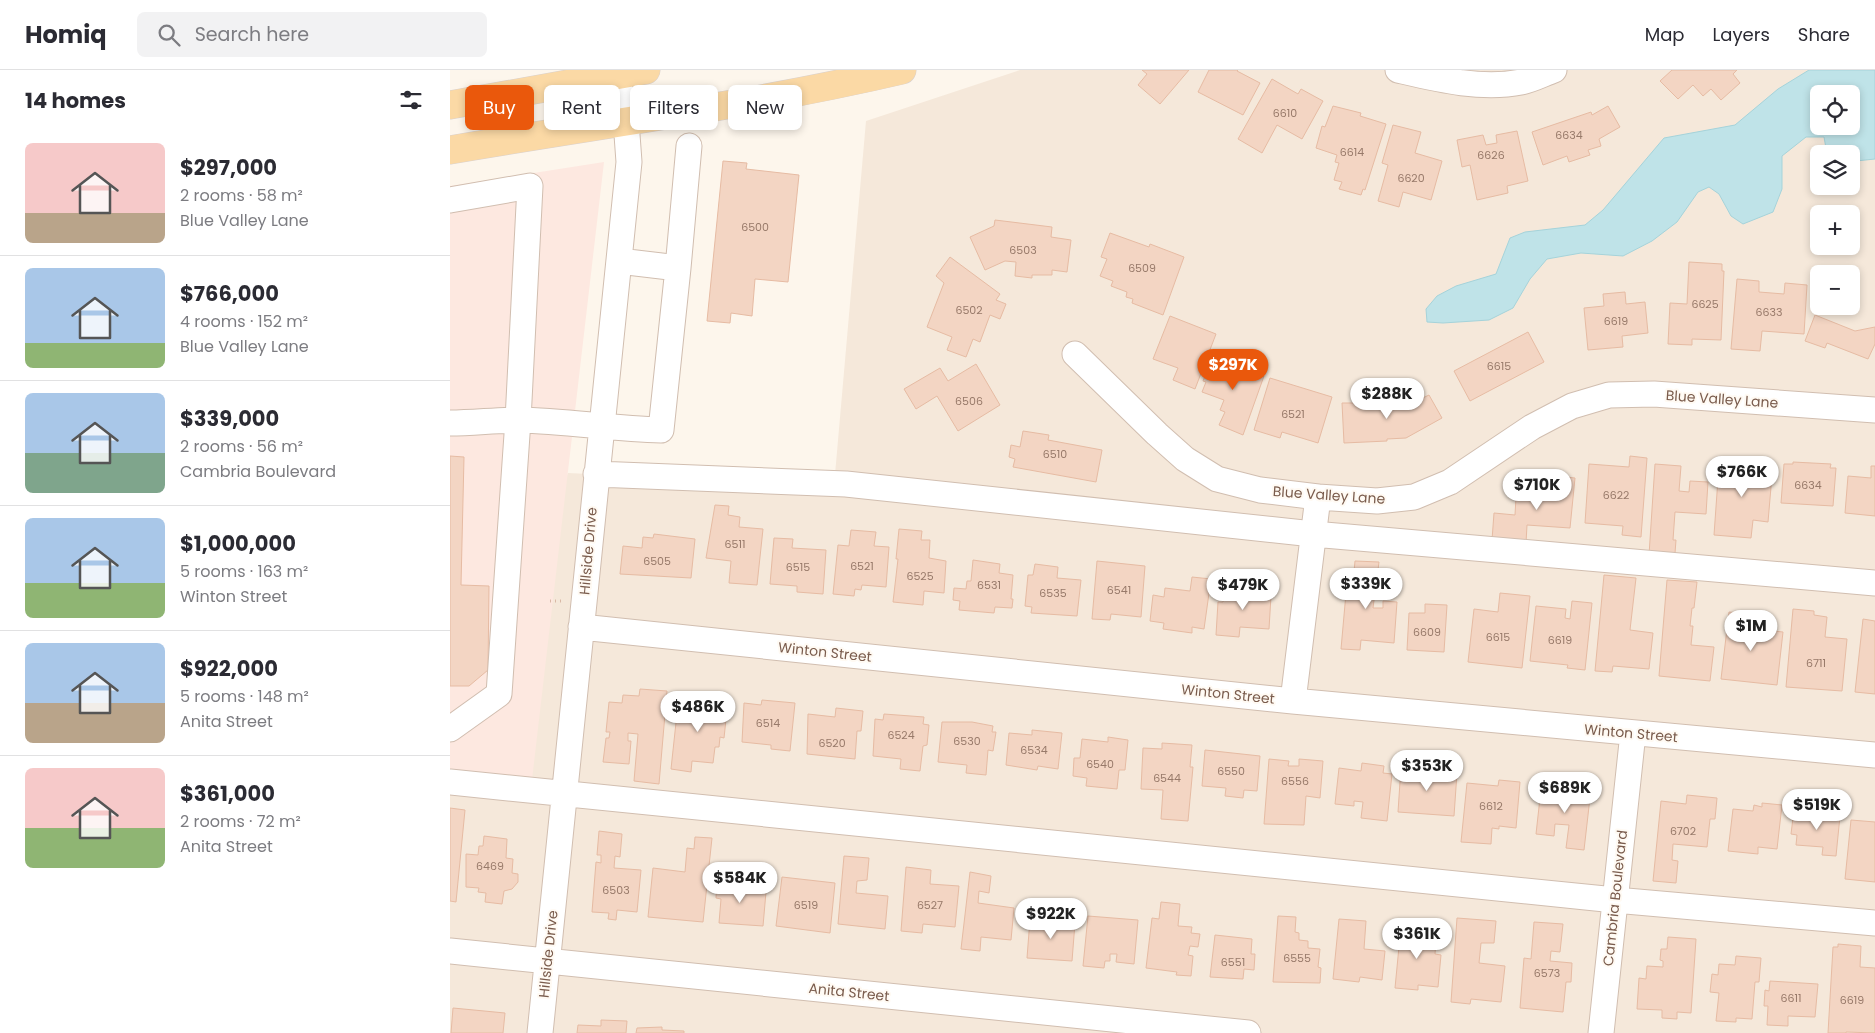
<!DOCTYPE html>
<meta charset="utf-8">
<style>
body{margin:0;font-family:Poppins,sans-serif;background:#f2f2f3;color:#2b2b33;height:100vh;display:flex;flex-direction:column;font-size:19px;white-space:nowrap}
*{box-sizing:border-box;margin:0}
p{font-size:16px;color:#7c7c81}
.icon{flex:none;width:28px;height:28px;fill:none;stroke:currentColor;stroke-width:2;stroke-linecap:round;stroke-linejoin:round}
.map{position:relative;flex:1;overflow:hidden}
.panel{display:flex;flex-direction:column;background:#fff;width:450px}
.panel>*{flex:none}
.banner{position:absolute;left:15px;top:15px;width:475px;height:45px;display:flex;gap:10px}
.buttons{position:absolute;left:1360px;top:15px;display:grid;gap:10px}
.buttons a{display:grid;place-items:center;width:50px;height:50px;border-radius:8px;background:#fff;box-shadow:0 2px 8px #0003;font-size:25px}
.price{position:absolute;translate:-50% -42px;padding:0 11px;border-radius:18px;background:#fff;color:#222;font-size:16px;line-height:32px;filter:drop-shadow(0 1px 2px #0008)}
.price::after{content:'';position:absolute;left:50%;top:30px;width:15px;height:11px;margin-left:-8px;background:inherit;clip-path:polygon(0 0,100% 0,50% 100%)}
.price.on{background:#ea580c;color:#fff}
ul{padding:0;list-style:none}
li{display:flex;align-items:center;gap:15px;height:125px;padding:0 25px}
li+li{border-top:1px solid #e1e1e2}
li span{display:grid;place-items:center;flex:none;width:140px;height:100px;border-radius:8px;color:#555}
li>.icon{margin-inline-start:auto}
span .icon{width:60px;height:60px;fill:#fffc;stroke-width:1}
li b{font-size:21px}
h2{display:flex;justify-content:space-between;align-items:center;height:60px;padding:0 25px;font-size:21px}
.chip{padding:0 18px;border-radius:8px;background:#fff;box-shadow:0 2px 8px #0003;font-size:18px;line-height:45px}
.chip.on{background:#ea580c;color:#fff}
header{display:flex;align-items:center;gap:30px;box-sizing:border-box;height:70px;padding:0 25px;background:#fff;border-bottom:1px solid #e1e1e2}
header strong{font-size:24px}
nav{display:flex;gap:28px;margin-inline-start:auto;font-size:18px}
.search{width:350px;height:45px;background:#f2f2f3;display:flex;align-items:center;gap:12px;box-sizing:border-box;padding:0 18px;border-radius:8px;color:#7c7c81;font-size:19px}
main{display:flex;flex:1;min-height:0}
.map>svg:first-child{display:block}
.residential{fill:#f5e8da;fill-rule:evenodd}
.commercial{fill:#fde8e0}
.water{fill:#bfe3e8;stroke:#a5d3da;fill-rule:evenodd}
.building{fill:#f3d5c3;stroke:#e6bba3}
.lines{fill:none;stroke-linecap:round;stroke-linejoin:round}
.minor-casing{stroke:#d1beb0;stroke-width:27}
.major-casing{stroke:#dad1cd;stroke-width:29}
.path{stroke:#d9b8a5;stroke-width:3;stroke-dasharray:1 4;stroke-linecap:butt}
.minor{stroke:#fff;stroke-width:25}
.major{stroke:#fbd9a5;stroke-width:28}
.labels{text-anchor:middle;stroke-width:4;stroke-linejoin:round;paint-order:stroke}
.number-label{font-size:11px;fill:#987a6a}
.street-label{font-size:14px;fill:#7a5c4d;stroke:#fffaf3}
</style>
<header>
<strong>Homiq</strong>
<div class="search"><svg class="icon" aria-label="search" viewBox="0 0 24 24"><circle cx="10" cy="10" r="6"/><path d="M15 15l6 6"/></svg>Search here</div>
<nav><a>Map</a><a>Layers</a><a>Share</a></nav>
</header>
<main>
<section class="panel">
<h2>14 homes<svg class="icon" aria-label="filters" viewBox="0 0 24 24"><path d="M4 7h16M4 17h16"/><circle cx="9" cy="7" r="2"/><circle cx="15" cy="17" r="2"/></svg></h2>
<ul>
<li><span style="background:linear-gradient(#f6c9c9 70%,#b9a48a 0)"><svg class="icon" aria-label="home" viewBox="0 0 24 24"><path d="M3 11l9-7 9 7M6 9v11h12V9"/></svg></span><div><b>$297,000</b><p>2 rooms · 58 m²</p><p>Blue Valley Lane</p></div></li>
<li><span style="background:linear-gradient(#a9c7e8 75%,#8fb573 0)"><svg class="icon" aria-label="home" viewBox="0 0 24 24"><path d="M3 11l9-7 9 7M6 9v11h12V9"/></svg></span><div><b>$766,000</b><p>4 rooms · 152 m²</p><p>Blue Valley Lane</p></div></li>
<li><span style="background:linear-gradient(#a9c7e8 60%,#7fa58c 0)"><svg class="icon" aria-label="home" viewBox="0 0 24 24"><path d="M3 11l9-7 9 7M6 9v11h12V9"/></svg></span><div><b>$339,000</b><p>2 rooms · 56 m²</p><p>Cambria Boulevard</p></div></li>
<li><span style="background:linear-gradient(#a9c7e8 65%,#8fb573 0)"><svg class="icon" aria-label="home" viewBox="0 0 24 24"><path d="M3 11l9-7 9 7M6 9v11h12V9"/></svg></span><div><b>$1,000,000</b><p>5 rooms · 163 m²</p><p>Winton Street</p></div></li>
<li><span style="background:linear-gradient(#a9c7e8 60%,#b9a48a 0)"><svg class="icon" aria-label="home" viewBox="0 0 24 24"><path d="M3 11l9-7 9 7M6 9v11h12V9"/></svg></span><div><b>$922,000</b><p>5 rooms · 148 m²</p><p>Anita Street</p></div></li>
<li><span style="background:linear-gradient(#f6c9c9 60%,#8fb573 0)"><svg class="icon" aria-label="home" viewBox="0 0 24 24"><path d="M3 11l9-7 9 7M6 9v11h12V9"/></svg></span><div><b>$361,000</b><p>2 rooms · 72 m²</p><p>Anita Street</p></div></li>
</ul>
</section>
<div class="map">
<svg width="1425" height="963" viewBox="0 0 1425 963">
<rect width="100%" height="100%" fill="#fdf6ec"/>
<!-- residential -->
<path class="residential" d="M570,0H1425V963H0V700L118,403L384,416L416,51ZM1369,24H1401V56H1369ZM1369,84H1401V116H1369ZM1369,144H1401V176H1369ZM1369,204H1401V236H1369Z"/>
<!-- commercial -->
<path class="commercial" d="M154,92L82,710L0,700V116Z"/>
<!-- water -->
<path class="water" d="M1359,0H1425V89L1406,91L1401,94V84H1377L1374,67H1356L1332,86V119L1323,142L1293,154L1281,146L1269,124L1259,117L1248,122L1227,152L1202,171L1173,186L1131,183L1097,189L1080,209L1063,238L1039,250L993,253L977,252L976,239L987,226L1006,216L1046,204L1060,168L1075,162L1135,155L1153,140L1214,68L1285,55L1328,19ZM1369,24H1401V56H1369Z"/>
<!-- building -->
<path class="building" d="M692,0H739L710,34L688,15L697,4Z
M759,0H788L787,1L810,13L793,45L748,22Z
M1222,0H1287L1283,4L1290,13L1271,30L1261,19L1253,26L1243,15L1228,29L1210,11Z
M822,9L848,24L851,19L873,31L852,69L827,55L812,83L788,69Z
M883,36L911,43L910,46L936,54L915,120L913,119L911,125L889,119L892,112L884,110L889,93L885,92L887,85L866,78L872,56L875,57Z
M1158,36L1170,57L1149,69L1151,76L1138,80L1140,85L1119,92L1117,86L1093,95L1082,62L1141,42L1142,45Z
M943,55L971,62L965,83L992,91L981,130L953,122L949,137L928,131L938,95L932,93Z
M1067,61L1078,111L1057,116L1058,123L1027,130L1020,95L1012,97L1007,70L1033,65L1036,75L1047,73L1046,65Z
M273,91L297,93L296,99L349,105L338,212L305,209L302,246L281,243L280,253L257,251Z
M545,150L602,157L601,167L621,170L617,202L602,200V205H582V208L565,206L566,192L555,191L535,200L520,167L544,156Z
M660,163L699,177L700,174L734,187L713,245L682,233L683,229L676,227L677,222L661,216L663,211L650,206L657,189L651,187Z
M500,187L550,224L546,230L556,234L550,249L540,245L530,272L523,269L516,287L497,280L502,267L477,257L494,213L486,206Z
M1239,192L1272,194V201H1274L1271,270L1242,269V275L1218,274L1220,233L1237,234Z
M1287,209L1309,211V222L1334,224L1335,213L1357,215L1354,264L1312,261L1310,281L1281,279Z
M1175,222L1176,234L1195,232L1198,263L1172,266L1173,277L1138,280L1134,238L1154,236L1153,224Z
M1365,245L1405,261L1425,257V274L1418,289L1377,273L1375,278L1355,271Z
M720,246L766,264L745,319L723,310L728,298L703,289Z
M1078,262L1094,292L1020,331L1004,301Z
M764,284L814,306L793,365L769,355L775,342L770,340L774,330L752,322L756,312L753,311Z
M526,294L550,335L508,361L487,326L466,339L454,319L490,298L498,311Z
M820,308L882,327L868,373L832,362L830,368L804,360Z
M979,325L992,348L956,368L937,369V371L894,373L892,333H911V337L937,336V331L955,330L956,336Z
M573,361L599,365L598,370L652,380L646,412L563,397L565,389L559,387L561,375L570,377Z
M0,386L14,387L11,515L39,516L38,600L19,616H0Z
M1180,386L1197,388L1191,467L1172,465L1173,456L1135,453L1139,394L1179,397Z
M1296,392L1323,394L1318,452L1303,450L1301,468L1264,465L1269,395L1296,397Z
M1343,392L1381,394L1380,398H1386L1383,436L1331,433L1334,394H1343Z
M1205,394L1231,396L1229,421L1239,422L1240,411L1258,412L1256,444L1225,442L1223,470H1226L1225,483L1199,485Z
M1421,396H1425V446L1395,443L1398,406L1421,408Z
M1105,406L1125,408L1120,458L1077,455L1076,473L1042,470L1044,443L1065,445L1066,427L1076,428V422L1084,423L1085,415L1104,417Z
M265,435L279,436L278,445L290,447L289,457L313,459L307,515L279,513L281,491L256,488Z
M449,459L472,461L471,470H480L479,488L496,491L494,523L474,521L473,535L443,532L448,489H446Z
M401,460L426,462L424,476L439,477L436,517L412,515L411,520L405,519L404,526L383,524L388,475L399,476Z
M204,464L245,469L241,508L170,504L173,476L192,478L193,467L203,468Z
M324,468L343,469L342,478L376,480L373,524L347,522V516L320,514Z
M523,490L550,494L549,503L563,505L561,529H563L562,538L545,537L544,543L509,540L510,531L503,530L504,518L516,519L517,511H521Z
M647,491L695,496L691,547L661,544L660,550L642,549Z
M905,491L929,492L923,538H933V531L947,532L944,573L911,570L910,580L891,579L897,512H903Z
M585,494L608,497L607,508L631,510L627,546L581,543L582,537L575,536L578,505H583Z
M1154,505L1186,508L1180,560L1203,563L1199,599L1163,596L1162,602L1145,601Z
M742,507L761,509L754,559L742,557V563L713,559L714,553L700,551L703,525L714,527L715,518L740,521Z
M1217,510L1247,512L1244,538H1242L1240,556H1243L1241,575L1264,577L1260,611L1209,606Z
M787,514L807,515L806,525L821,526L819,559L790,557L789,567L766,565L768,532H773L774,522H787Z
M1050,523L1080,526L1072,598L1018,592L1024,539L1048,542Z
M1122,531L1142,533L1135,600L1117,598L1118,595L1080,591L1086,536L1116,539L1115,548L1120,549Z
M975,534L997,535L994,582L957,580L959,543H975Z
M1343,539L1364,541V545L1377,547L1375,567L1397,569L1392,621L1336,617Z
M1279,542L1298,544L1297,550L1314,552L1313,560L1333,562L1327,615L1271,609Z
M1413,549L1425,551V624L1405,622Z
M190,619L217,621L209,714L184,711L188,664L178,663V671H181L179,694L153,692L156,668H159L160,662H156L159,632L172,633L173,625L189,626Z
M251,628L278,631L274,668L270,667L269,677H265L263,693L242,691L241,702L221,699L228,634L250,637Z
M312,630L345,633L340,681L321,679V675L292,672L294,633L311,635Z
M386,638L413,641L411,661H407L405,689L357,684L358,644L385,647Z
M434,644L474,647L473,654L479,655L477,675L473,676L470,701L450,699L451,689L423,686L425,649L433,650Z
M492,652H522L543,656L542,662H546L543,681L538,680L536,705L516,703L517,695L488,692Z
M582,660L612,663L608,699L588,696L587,700L556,695L559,663L582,665Z
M658,667L678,670L675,700H669L667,719L636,716L637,708L623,706L624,688H630L632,669L658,672Z
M712,673L742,675L740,697H743L738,751L711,749L713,720L691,719L693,678L712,679Z
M755,680L810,686L807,721L794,720L793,728L775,726L776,718L752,716Z
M819,689L839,691L838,696H849V689L873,691L870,728L856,726L854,755L814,754Z
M912,693L934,696L933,703L942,704L937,751L911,748L913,732L904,731V736L885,734L889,698L911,701Z
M951,697L969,698V705H977L978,701L1007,703L1004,746L948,742Z
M1049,710L1070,712L1066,758L1049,756V759L1042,758L1041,774L1011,772L1017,713L1048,716Z
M1114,715L1141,719L1134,780L1116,778L1119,755L1105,754L1104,766L1086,764L1091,719L1114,721Z
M1237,725L1267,728L1265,749H1260L1257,777L1223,774L1222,790L1228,791L1226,813L1203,811L1211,731L1236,734Z
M1312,733L1332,735L1327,779L1308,777V784L1278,781L1283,739L1303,741L1304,735L1312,737Z
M0,738L15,740L6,832L0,831Z
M1344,740L1390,746L1386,786L1372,785L1373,777L1346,775L1347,765L1341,764Z
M1401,750L1425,752V812L1395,809Z
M149,761L172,764L170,787L165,786L164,798L191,800L187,842L167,840L166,850L158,849L159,843L142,842L146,792L151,793V785H147Z
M34,766L57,769L56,788L63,789L62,803L68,804V812L62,819L54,821L52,834L35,832L36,823L28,822L29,818L16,817V784L28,785L29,776H33Z
M245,767L262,768L253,852L198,847L203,798L235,802L237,778L244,779Z
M394,786L419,788L417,810L407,811L406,823L438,826L435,859L388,854Z
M456,797L481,800L480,814L509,816L505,857L473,854L472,863L451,861Z
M520,802L541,806L539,823L529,821L528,833L564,838L561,870L531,867L530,881L511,879Z
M267,807L283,808L282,819L316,822L313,856L269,853L271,829L266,828Z
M332,807L385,813L380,863L326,856Z
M711,832L730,834L728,856L742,857L741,863L750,864L748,877L740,876L738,885L743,886L741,906L726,905L727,902L696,898L702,848L709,849Z
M638,846L688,850L684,894L666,892L667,884H660V891H655L654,898L633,896Z
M828,846L846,847L845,862L849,863V870L858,871V878L870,879L868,897L871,898L870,913L823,912Z
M1007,848L1046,851L1044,873H1031L1029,893L1055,896L1051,932L1021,929L1020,934L1001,932Z
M580,849L625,853L622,891L577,888Z
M889,849L916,851L914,879L935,881L932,910L910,907L909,912L883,909Z
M1084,852L1113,854L1110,882L1101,881L1100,891L1122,893L1121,912H1116L1113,942L1070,938L1074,888L1081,889Z
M951,856L979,858L978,868L986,869L985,884L991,885L988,917L968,915V920L945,918Z
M765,865L802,869L801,884H805L804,900L794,899L793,909L760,907Z
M1218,867L1246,869L1241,943L1227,942V949L1212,948V940L1187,939L1189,908L1196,909L1197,896L1213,897V891L1210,890L1211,879H1217Z
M1388,874L1411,876L1410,897L1425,898V963L1396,962V963H1378L1383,877H1388Z
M1286,886L1311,888L1309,912H1305L1302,949L1286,948V952L1266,951L1269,923L1260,922L1262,904L1268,905L1269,894L1285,895Z
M1320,911L1368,914L1365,947L1338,946V956L1317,955L1318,936H1314L1315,920L1319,921Z
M3,938L55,943L53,963H1Z
M151,950L177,951L176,963H127L128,955L151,956Z
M212,957V960L234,961V963H186L187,958Z"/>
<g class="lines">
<defs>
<path id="minor" d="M948,0C987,9 1031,20 1071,12C1082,10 1093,4 1104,0
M0,130L80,116L68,350L49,624L0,659
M169,191L228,198
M625,284L707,364L735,389L767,409L810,420L868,427L927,431L964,427L1000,412L1082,357L1122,336L1159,325L1204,324L1425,340
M0,353C23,353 46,350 69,350C117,351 164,359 211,360L228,198L239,76
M146,404L396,414L863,464L1425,513
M131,557L843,631L1425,685
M843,631L868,427
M0,712L1165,830L1425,853
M0,881L798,963
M90,963L179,92L176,51L166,0
M1151,963L1183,663"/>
<path id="major" d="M0,35L196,0
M0,80C151,54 303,35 452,0"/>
</defs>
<!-- minor casing -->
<use href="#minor" class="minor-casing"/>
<!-- major casing -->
<use href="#major" class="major-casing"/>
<!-- path -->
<path class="path" d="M100,531H111"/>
<!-- minor -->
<use href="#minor" class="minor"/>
<!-- major -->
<use href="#major" class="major"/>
</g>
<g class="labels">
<!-- number labels -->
<g class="number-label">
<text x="835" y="47">6610</text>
<text x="1119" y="69">6634</text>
<text x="902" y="86">6614</text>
<text x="1041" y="89">6626</text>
<text x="961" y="112">6620</text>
<text x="305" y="161">6500</text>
<text x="573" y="184">6503</text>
<text x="692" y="202">6509</text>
<text x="1255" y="238">6625</text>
<text x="519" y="244">6502</text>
<text x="1319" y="246">6633</text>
<text x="1166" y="255">6619</text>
<text x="1049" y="300">6615</text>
<text x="519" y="335">6506</text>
<text x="843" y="348">6521</text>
<text x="605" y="388">6510</text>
<text x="1358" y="419">6634</text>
<text x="1166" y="429">6622</text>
<text x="285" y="478">6511</text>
<text x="207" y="495">6505</text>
<text x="412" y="500">6521</text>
<text x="348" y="501">6515</text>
<text x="470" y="510">6525</text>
<text x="539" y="519">6531</text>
<text x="669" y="524">6541</text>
<text x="603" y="527">6535</text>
<text x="977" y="566">6609</text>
<text x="1048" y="571">6615</text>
<text x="1110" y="574">6619</text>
<text x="1366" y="597">6711</text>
<text x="318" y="657">6514</text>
<text x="451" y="669">6524</text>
<text x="517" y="675">6530</text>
<text x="382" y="677">6520</text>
<text x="584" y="684">6534</text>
<text x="650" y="698">6540</text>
<text x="781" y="705">6550</text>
<text x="717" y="712">6544</text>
<text x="845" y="715">6556</text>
<text x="1041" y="740">6612</text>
<text x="1233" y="765">6702</text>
<text x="40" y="800">6469</text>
<text x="166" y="824">6503</text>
<text x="356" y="839">6519</text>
<text x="480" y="839">6527</text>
<text x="847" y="892">6555</text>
<text x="783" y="896">6551</text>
<text x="1097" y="907">6573</text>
<text x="1341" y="932">6611</text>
<text x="1402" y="934">6619</text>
</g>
<!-- street labels -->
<g class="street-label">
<text transform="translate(1272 329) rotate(4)" y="5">Blue Valley Lane</text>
<text transform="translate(879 425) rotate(4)" y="5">Blue Valley Lane</text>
<text transform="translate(138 481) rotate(-85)" y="5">Hillside Drive</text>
<text transform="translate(375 582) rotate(6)" y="5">Winton Street</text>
<text transform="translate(778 624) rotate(6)" y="5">Winton Street</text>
<text transform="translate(1181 663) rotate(5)" y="5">Winton Street</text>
<text transform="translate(1165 828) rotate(-84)" y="5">Cambria Boulevard</text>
<text transform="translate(98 884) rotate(-84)" y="5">Hillside Drive</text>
<text transform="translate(399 922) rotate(6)" y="5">Anita Street</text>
</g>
</g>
</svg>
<div class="buttons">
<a><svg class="icon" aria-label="locate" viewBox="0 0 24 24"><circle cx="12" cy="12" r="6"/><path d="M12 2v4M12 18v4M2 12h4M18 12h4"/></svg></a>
<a><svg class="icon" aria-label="layers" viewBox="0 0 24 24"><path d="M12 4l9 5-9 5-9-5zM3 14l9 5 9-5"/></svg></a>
<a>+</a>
<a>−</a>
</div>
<b class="price on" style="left:783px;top:321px">$297K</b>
<b class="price" style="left:937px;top:350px">$288K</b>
<b class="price" style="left:1292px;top:428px">$766K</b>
<b class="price" style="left:1087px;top:441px">$710K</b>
<b class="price" style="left:916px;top:540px">$339K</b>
<b class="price" style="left:793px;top:541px">$479K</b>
<b class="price" style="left:1301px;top:582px">$1M</b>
<b class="price" style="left:248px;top:663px">$486K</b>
<b class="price" style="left:977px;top:722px">$353K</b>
<b class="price" style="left:1115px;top:744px">$689K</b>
<b class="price" style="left:1367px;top:761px">$519K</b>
<b class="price" style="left:290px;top:834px">$584K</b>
<b class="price" style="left:601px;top:870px">$922K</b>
<b class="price" style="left:967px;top:890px">$361K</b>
<div class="banner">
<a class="chip on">Buy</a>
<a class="chip">Rent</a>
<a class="chip">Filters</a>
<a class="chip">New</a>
</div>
</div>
</main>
